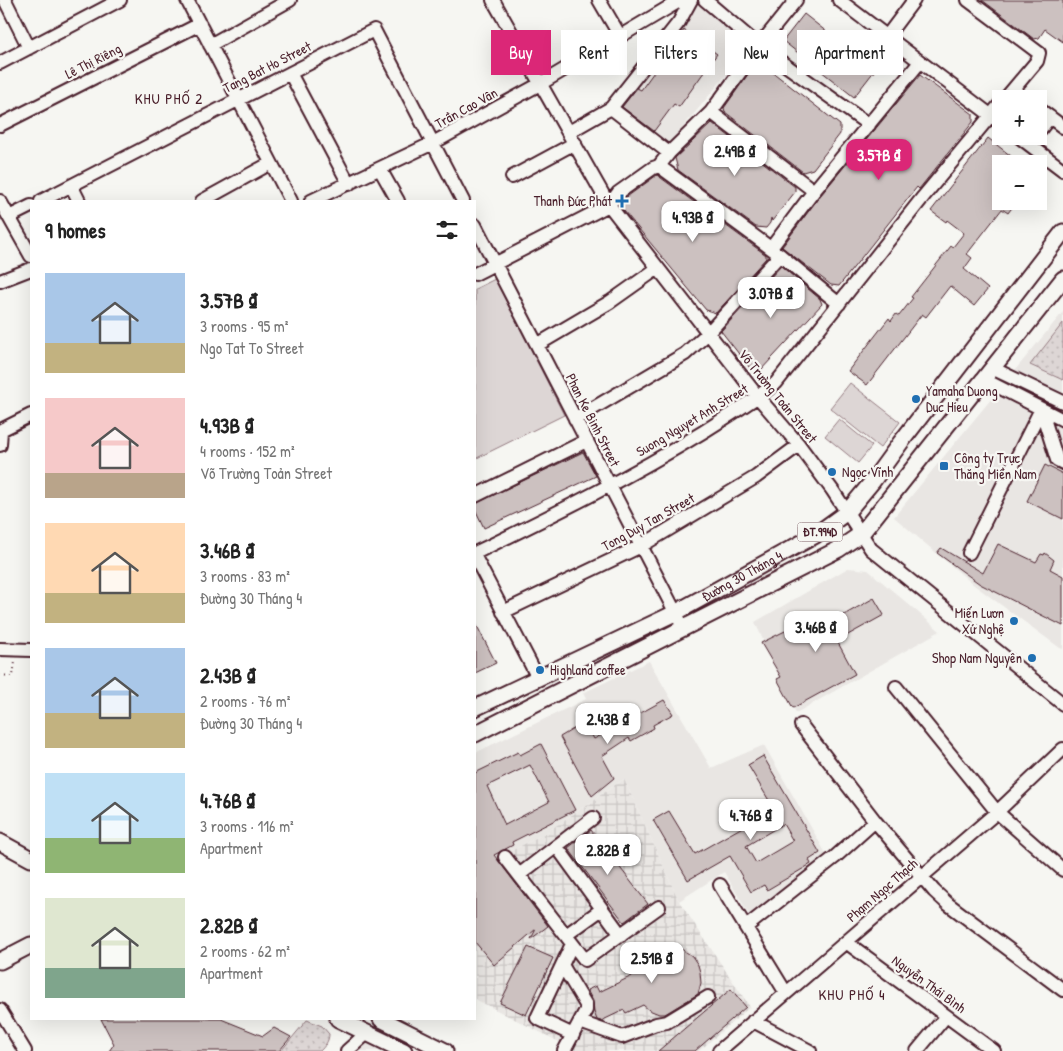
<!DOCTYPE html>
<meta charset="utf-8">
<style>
body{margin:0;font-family:"Patrick Hand",sans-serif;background:#f6f6f6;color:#222;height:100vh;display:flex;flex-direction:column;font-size:19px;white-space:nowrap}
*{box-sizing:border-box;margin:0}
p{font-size:16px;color:#767676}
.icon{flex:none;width:28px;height:28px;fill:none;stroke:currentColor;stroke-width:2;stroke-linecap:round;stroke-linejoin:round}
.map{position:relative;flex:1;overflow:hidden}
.drawer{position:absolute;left:30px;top:200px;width:446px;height:820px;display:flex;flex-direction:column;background:#fff;border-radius:0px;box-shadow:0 5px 20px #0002}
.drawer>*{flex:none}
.banner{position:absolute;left:491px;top:30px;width:475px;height:45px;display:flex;gap:10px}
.buttons{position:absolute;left:992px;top:90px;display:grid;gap:10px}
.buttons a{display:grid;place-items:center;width:55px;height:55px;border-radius:0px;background:#fff;box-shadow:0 5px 20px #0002;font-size:25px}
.price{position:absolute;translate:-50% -42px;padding:0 11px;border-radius:10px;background:#fff;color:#222;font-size:16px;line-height:32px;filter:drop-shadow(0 1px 2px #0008)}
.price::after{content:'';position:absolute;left:50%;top:30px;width:15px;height:11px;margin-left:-8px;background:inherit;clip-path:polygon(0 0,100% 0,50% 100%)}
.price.current{background:#db2777;color:#fff}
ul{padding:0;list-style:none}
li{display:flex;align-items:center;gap:15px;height:125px;padding:0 15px}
li span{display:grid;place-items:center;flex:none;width:140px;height:100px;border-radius:0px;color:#555}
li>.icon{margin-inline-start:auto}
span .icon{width:60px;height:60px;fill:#fffc;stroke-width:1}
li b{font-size:21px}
h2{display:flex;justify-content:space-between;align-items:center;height:60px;padding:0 15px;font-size:21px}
.tag{padding:0 18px;border-radius:0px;background:#fff;box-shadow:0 5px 20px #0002;font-size:18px;line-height:45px}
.tag.current{background:#db2777;color:#fff}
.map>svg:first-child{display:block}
.built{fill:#e9e6e3}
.industrial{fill:url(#industrial-grid)}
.grass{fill:url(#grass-dots);stroke:#947a80}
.pitch{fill:#ddd6d5;stroke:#947a80}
.building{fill:#ccc1c0;stroke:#4a1f2b;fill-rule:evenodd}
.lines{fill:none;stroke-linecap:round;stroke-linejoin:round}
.minor-casing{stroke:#4a1f2b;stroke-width:16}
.major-casing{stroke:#4a1f2b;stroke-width:19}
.path{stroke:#4a1f2b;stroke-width:2;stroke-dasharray:1 4;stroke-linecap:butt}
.minor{stroke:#f6f6f2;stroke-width:12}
.major{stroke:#f6f6f2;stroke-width:15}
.poi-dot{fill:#1f6fb2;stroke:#f6f6f2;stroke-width:2}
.labels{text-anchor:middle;stroke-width:4.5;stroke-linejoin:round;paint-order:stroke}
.shield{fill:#f6f6f2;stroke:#7e6067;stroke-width:1}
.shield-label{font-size:12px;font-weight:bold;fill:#4a1f2b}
.street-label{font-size:14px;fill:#4a1f2b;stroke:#f6f6f2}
.poi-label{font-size:14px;fill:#4a1f2b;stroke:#f6f6f2;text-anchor:start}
.neighbourhood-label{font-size:15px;letter-spacing:1px;fill:#4a1f2b;stroke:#f6f6f2}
</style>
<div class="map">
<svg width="1063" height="1051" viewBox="0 0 1063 1051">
<defs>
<pattern id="industrial-grid" width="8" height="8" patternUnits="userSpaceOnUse" patternTransform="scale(1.25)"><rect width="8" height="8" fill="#e9e6e3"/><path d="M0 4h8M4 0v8" fill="none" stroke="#c9c5c3"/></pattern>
<pattern id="grass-dots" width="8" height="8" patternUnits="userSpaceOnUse" patternTransform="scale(1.25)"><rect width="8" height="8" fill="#ddd6d5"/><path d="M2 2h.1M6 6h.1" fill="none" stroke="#bfb7b7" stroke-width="1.8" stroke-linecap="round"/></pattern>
</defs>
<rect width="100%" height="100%" fill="#f6f6f2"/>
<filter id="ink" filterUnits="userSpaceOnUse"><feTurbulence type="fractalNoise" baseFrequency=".02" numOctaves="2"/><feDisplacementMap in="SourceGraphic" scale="10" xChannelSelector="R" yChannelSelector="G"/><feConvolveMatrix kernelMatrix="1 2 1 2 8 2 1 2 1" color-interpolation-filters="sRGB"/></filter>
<g filter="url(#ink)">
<!-- built -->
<path class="built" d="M696,1L748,46L746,51L669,144L604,104L674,20L675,12Z
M1063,312V649L1060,648L974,585L894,517Z
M848,568L868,570L940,631L796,713L755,622Z
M649,661L711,768L764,745L828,857L750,916L724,872L679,901L624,779L547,832L475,870V753L586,699L583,693Z
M367,1033L404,1051H348Z"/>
<!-- industrial -->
<path class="industrial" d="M624,779L679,901L750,1007L699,1051H577L475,999V870L547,832Z"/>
<!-- grass -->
<path class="grass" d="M1063,323V380L1030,365Z
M307,1020L322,1026L329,1034C329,1041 325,1046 320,1051H281Z"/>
<!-- pitch -->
<path class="pitch" d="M495,279L564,415L475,459V289Z
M850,383L900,422L880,448L830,408Z
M839,419L872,446L858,463L825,436Z"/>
<!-- building -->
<path class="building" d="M982,0H1063V42L1045,29L1039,38L1034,39Z
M804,14L875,70L854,97L783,41Z
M684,30L717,54L679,107L674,104L654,131L622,107L637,88L641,90Z
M756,63H761L840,125V134L813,169L803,172L725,112L724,108Z
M920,75L973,114V122L919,189L917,187L839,286L831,285L782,247L820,196Z
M712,123L795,187V192L772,221L771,218L770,223L766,228L756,227L678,170L675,158Z
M988,138L1011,156L1004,164H1001V201H1017L1008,213L1002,209L967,254L972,258L964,269L988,289L974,306L950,286L926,317L922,314L867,385L848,371L889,318L891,321L896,314L899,316L913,298L911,297L951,246L953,247L964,233L947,220L946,222L931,211Z
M657,175L766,255V258L716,313L706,310L619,205L624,199Z
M781,266L820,299L822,304L760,371L753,372L721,331Z
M583,452L596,476L484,528L475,509V504Z
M1045,465L1063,474V519L1027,501Z
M998,544L1036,562L1041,554L1044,555L1045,553L1054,560L1050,569L1063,576V626L980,584L937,553L941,548L983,573Z
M874,598L884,615L837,641L855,674L793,708L777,679L781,677L761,643L815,616L820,625L825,623L826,625Z
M475,622L496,663L475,673Z
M664,700L673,714L653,725L654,728L631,741L629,738L602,756L614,778L592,796L560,737L585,722L594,739Z
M541,744L575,810L512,842L513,845L494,855L548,926L531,939L536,929L494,965L475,942V773L518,752L520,755ZM530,765L549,802L505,825L487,786Z
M763,756L820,853L809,860L811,864L767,890L764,885L751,892L730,856L688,880L653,820L669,811L695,854L774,809L748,765ZM783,824L793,841L756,863L746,846Z
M591,830L648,904L624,922L568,848Z
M663,945L673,946L683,950L692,956L698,965L700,972L701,983L698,994L665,1014H659L649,1010L643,1005L626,1013L624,1010L601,1021L597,1020L594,1012L593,1001L587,990L596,986L599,992L632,976L636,962L643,954L652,948Z
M528,947L553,958L526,1015L500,1003Z
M731,989L746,1007L695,1051H658Z
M101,1019H221L263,1036L274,1028L291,1037L279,1051H109L114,1044Z"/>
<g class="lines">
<defs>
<path id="minor" d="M5,0L29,48
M187,0L291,201
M493,0L609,205L758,397L799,445L833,491L871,549L1063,704
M599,0L620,36
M705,0L759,46L869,125
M839,0L1001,123
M968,0L1039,53L1037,61L1005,99
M887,36L914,0
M210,45L290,0
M0,63L120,0
M290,73L349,184
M1013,90L1024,99
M1039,109L1063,127
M711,112L814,191
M0,125L200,24
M1039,131L1050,117
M569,132L611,108
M1018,136L1063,170
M669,153L611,108L679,22L691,0
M659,166L780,255L839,304
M380,169L398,201
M512,177L575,143
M72,187L79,201
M0,201L31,256
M41,201L374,30L463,201
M202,201L271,163
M311,201L433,143L540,84L681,0
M9,217L31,206
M475,225L684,629
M771,248L814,191L920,62
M475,274L609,205L618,193L653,168L659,166L669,153L711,112L759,46L796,0
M0,281L31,269
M537,345L610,302L658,268
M992,368L1063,402
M983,379L1063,420
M1041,409L1057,460L1063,463
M575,419L685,354L708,333L780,255
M0,445L1,430L31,415
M475,496L586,441
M475,553C553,515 630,477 703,432C728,416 753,401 776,383L923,197L1001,103
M969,553L1041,409
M475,557L538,678
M503,612L641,546L756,477L799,445
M0,649L31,650
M896,687L997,812L1063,870
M801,725L875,821L934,891L948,904L1063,990
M557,847L621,935
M505,857L585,960L659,907
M519,875L593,818
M720,885L786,993
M746,927L835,857L875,821
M566,935L602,909
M846,942L994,1051
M572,944L537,1018L573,1035
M562,965L586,1005V1010L564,1051
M0,1010L25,1051
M753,1021L810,1051
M580,1022L622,1037L656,1024L667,1022L708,997
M347,1051L367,1033
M719,1051L997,812L1063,749
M917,1051L946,1016"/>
<g id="major">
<path id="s1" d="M475,708L675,613L814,536L847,512L872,482L901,442L1063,232"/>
<path d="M475,734L839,549L861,534L1063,279"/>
<path d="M0,842L31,859"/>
<path d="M0,961L31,945"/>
<path d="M338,1019L404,1051"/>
<path d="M381,1019L445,1051"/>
</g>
</defs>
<!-- minor casing -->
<use href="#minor" class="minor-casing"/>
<!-- major casing -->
<use href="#major" class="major-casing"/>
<!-- path -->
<path class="path" d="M0,675L13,676L15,662"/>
<!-- minor -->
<use href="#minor" class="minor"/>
<!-- major -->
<use href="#major" class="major"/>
</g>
</g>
<!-- markers -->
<g class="poi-dot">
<path d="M619.5 193.5h5v5h5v5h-5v5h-5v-5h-5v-5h5z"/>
<circle cx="916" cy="399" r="5"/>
<rect x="939" y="461" width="10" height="10" rx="2.5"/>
<circle cx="832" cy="472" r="5"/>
<circle cx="1014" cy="621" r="5"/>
<circle cx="1032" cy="658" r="5"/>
<circle cx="540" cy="670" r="5"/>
</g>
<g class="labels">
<!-- shield labels -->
<rect class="shield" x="797.5" y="522.5" width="45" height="19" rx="4"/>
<g class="shield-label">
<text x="820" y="536">ĐT.994D</text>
</g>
<!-- street labels -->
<g class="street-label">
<text transform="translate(93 61) rotate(-27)" y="5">Lê Thị Riêng</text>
<text transform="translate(267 67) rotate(-27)" y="5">Tang Bat Ho Street</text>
<text transform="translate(466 108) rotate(-29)" y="5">Trần Cao Vân</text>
<text transform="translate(778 396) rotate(51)" y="5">Võ Trường Toản Street</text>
<text transform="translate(593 420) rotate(63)" y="5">Phan Ke Binh Street</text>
<text transform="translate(692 420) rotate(-31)" y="5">Suong Nguyet Anh Street</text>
<text transform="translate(648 522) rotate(-29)" y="5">Tong Duy Tan Street</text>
<text dy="5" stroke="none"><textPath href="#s1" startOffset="298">Đường 30 Tháng 4</textPath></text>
<text transform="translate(882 890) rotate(-41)" y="5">Phạm Ngọc Thạch</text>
<text transform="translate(929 984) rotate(36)" y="5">Nguyễn Thái Bình</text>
</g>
<!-- poi labels -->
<g class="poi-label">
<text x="612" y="206" text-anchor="end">Thanh Đức Phát</text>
<text x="926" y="396">Yamaha Duong<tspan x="926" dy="16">Duc Hieu</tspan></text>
<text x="954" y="463">Công ty Trực<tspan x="954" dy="16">Thăng Miền Nam</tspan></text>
<text x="842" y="477">Ngọc Vĩnh</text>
<text x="1004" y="618" text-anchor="end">Miến Lươn<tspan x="1004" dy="16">Xứ Nghệ</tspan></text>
<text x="1022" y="663" text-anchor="end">Shop Nam Nguyên</text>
<text x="550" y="675">Highland coffee</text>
</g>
<!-- neighbourhood labels -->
<g class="neighbourhood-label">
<text x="169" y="104">KHU PHỐ 2</text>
<text x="852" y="1000">KHU PHỐ 4</text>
</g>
</g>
</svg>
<div class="buttons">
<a>+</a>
<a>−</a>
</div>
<b class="price" style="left:735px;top:177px">2.49B ₫</b>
<b class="price current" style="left:879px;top:181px">3.57B ₫</b>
<b class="price" style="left:693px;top:243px">4.93B ₫</b>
<b class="price" style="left:771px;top:319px">3.07B ₫</b>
<b class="price" style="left:816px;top:653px">3.46B ₫</b>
<b class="price" style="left:608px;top:745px">2.43B ₫</b>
<b class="price" style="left:751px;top:841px">4.76B ₫</b>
<b class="price" style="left:608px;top:876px">2.82B ₫</b>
<b class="price" style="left:652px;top:984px">2.51B ₫</b>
<div class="banner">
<a class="tag current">Buy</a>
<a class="tag">Rent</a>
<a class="tag">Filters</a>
<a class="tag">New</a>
<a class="tag">Apartment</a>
</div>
<section class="drawer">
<h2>9 homes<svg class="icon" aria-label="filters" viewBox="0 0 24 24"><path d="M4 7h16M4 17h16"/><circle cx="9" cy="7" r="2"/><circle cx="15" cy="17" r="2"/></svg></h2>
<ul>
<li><span style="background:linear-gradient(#a9c7e8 70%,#c2b280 0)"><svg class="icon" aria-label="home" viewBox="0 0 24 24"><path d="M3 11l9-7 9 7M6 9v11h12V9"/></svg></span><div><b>3.57B ₫</b><p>3 rooms · 95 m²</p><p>Ngo Tat To Street</p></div></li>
<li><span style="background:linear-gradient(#f6c9c9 75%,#b9a48a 0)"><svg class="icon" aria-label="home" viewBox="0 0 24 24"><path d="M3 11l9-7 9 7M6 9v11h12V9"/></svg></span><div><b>4.93B ₫</b><p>4 rooms · 152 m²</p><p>Võ Trường Toản Street</p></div></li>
<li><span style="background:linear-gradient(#ffd9b3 70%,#c2b280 0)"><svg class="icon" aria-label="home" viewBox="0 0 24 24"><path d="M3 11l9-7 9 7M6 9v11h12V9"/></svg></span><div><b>3.46B ₫</b><p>3 rooms · 83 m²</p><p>Đường 30 Tháng 4</p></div></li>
<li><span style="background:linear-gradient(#a9c7e8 65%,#c2b280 0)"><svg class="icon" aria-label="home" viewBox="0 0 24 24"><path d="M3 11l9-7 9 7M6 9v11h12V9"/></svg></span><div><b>2.43B ₫</b><p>2 rooms · 76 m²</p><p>Đường 30 Tháng 4</p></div></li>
<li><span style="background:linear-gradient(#bfe0f5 65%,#8fb573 0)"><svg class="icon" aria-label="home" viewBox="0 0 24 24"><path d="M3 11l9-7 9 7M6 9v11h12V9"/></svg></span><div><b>4.76B ₫</b><p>3 rooms · 116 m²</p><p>Apartment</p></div></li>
<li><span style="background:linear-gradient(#dfe7d0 70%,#7fa58c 0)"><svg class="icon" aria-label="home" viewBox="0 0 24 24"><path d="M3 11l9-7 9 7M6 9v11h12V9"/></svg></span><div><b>2.82B ₫</b><p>2 rooms · 62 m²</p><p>Apartment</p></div></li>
</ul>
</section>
</div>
